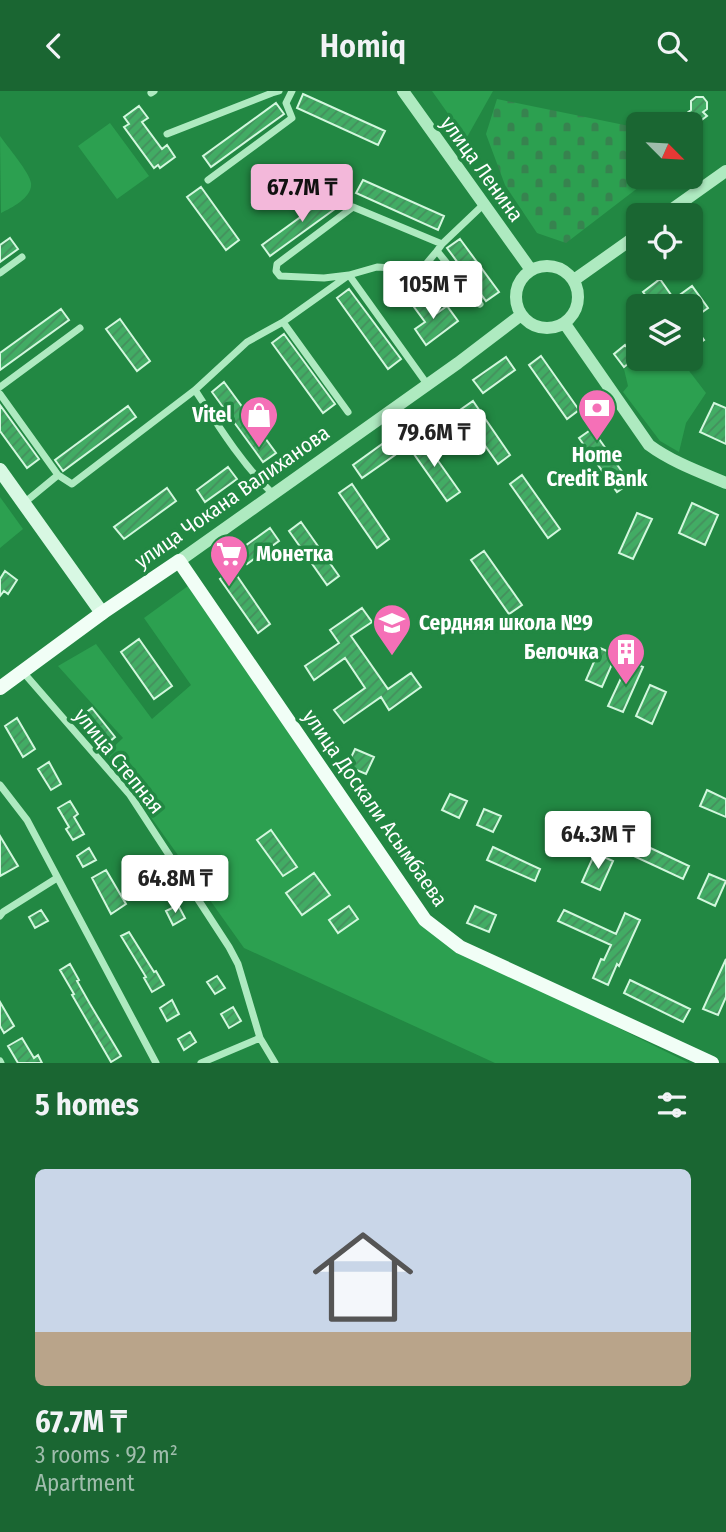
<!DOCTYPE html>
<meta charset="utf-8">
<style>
body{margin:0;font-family:"Fira Sans Condensed",sans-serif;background:#276e3e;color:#f1f3f6;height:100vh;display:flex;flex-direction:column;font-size:26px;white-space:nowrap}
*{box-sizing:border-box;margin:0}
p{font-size:23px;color:#9fbdac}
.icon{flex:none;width:38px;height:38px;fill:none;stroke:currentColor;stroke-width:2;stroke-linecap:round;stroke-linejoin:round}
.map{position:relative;height:972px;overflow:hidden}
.drawer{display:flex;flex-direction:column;background:#1a6632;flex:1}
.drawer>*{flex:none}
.needle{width:46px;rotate:114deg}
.controls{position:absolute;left:626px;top:21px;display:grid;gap:14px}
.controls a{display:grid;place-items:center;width:77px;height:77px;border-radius:10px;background:#1a6632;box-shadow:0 2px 5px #0004;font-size:35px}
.price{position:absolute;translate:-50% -60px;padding:0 16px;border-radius:7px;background:#fff;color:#222;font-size:23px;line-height:46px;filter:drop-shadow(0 2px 4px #0008)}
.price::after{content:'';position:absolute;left:50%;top:42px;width:21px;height:16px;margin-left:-10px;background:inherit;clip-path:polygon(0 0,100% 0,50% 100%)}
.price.current{background:#f3b8da;color:#111}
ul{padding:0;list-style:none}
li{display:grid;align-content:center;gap:14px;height:371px;padding:0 35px}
li span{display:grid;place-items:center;height:217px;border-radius:10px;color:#555}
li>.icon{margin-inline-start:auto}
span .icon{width:126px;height:126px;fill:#fffc;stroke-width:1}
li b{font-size:30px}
h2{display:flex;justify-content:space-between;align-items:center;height:84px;padding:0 35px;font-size:30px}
header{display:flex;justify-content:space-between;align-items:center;height:91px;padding:0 35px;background:#1a6632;font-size:32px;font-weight:600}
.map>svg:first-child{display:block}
.cemetery{fill:url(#cemetery-stones)}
.park{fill:#2ca050}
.building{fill:url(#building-hatch);stroke:#d2f7dd;stroke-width:2}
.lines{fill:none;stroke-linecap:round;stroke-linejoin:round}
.minor{stroke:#aeeac0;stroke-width:7}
.tertiary{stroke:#aeeac0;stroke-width:12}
.secondary{stroke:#d8f8e3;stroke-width:14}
.primary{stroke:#f1fef6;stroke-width:14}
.labels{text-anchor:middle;stroke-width:7;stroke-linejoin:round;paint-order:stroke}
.street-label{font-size:21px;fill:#fff;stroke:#228843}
.poi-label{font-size:21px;font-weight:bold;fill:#fff;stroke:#228843;text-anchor:end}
</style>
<header><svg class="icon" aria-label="back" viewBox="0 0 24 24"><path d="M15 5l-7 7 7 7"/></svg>Homiq<svg class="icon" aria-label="search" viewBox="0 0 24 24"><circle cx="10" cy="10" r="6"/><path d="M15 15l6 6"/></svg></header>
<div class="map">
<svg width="726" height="972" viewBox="0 0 726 972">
<defs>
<pattern id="cemetery-stones" width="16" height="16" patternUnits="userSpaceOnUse" patternTransform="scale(1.75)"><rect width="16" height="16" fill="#2ca050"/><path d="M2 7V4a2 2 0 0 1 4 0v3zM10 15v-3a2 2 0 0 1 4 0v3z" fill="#37834f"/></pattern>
<pattern id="building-hatch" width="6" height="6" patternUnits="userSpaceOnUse" patternTransform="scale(1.75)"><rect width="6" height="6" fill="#42ac64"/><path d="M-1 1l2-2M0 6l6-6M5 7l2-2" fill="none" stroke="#458f5d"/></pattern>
</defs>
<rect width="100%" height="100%" fill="#228843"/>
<!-- cemetery -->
<path class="cemetery" d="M497,8L639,37V86H652L566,152L537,142L505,94L486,43Z"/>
<!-- park -->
<path class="park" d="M432,0H493L466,48Z
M110,32L149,85L117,108L78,55Z
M0,45C7,55 30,82 31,92C33,106 12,117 1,122Z
M639,268H680L706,302L686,332L679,361L660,350L623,301L628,295L624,278Z
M0,406L23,438L0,457Z
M188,495L420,833L592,924L689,972H495L244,857L106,663L123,647L58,575L96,553L152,628L191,594L144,527Z"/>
<!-- building -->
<path class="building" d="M303,3L385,40L378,54L297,17Z
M696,6H703L707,11V18L703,21L707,25L691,37V33H662L671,25H683L691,19V10Z
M276,12L284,23L211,76L203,65Z
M139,15L148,27L142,31L162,58L167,54L175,66L160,77L158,74L154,77L124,36L129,33L124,26Z
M363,89L444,125L438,139L356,102Z
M201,96L239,149L226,159L187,106Z
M335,101L343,112L270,165L262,154Z
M10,147L18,158L0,171V154Z
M460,148L499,201L486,210L447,157Z
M660,188L674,208L692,195L708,217L691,229V215H654L643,201Z
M349,198L401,268L388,278L337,207Z
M426,207L437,222L447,215L458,230L426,254L415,238L425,231L414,216Z
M61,218L69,229L0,279V262Z
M120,228L150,270L137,280L106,238Z
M691,231L704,249L691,258Z
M284,243L335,313L323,322L272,252Z
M625,254L635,267L624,276L614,263Z
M541,265L579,319L567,328L529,274Z
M506,266L515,279L483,302L473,289Z
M224,291L276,362L263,371L212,301Z
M473,310L510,364L498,373L460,319Z
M714,312L726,317V353L700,341Z
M0,314L39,368L27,377L0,340Z
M128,315L136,326L63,380L55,369Z
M592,338L630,392L617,401L579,347Z
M422,347L460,401L447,410L409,356Z
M385,351L395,364L362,387L353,374Z
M228,376L237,388L205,411L197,399Z
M522,384L560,438L548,447L510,393Z
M352,393L389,448L377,457L339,402Z
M167,397L176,410L124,448L114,436Z
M692,412L718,424L705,454L679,442Z
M637,422L652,428L633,468L619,462Z
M301,431L339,485L327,494L289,440Z
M270,437L279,450L247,473L238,460Z
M484,460L522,514L509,523L471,469Z
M233,479L270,533L258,542L220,488Z
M5,480L17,489L8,503L4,500L0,505V488Z
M362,517L372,531L351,545L388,598L411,582L421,596L389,619L381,606L344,632L334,619L365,597L345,567L314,589L305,575L339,552L330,539Z
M139,548L172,595L154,608L121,561Z
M600,557L616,564L602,596L586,589Z
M629,570L643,576L623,621L608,615Z
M650,594L666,601L652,633L636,625Z
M92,617L115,646L102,657L78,628Z
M17,627L35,658L23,666L5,635Z
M355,658L374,666L366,683L347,675Z
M49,671L61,693L51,699L38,678Z
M707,699L726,708V726L700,715Z
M450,703L467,710L459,727L442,719Z
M70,710L78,723L74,726L84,743L73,749L66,738L69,736L58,717Z
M484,718L501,725L493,741L477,734Z
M271,739L297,776L283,785L257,749Z
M0,745L18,775L0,785Z
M629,747L689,775L683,788L623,760Z
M493,756L540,778L535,790L487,769Z
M89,757L96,769L83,776L77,765Z
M595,762L613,770L600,799L582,791Z
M106,779L126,813L111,823L92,787Z
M314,782L330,804L302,824L286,802Z
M709,783L726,790L715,815L698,807Z
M178,814L185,827L173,834L166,820Z
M349,815L358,828L338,842L329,829Z
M475,815L496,824L489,841L467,832Z
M41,819L48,830L35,837L29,826Z
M564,819L616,843L625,822L640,829L619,875L617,873L608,894L593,887L601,868L604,869L611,854L558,830Z
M129,841L154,881L156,880L164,894L152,901L144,887L146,886L121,845Z
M726,868V906L718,924L703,918Z
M70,873L79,889L77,890L90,913L121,965L111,971L72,904L74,903L60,879Z
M217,885L225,897L215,903L207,891Z
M630,889L690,918L683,931L624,902Z
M172,909L179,923L167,930L160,917Z
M0,911L14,935L4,942L0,935Z
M233,916L241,930L229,937L221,923Z
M190,941L196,951L184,959L178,948Z
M22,947L34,967L38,964L42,972H18L8,955Z"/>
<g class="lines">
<!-- minor -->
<path class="minor" d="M151,2L154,0
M167,43L272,2L279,0
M208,89L292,27L286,12L292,0
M437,160L480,213
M0,182L22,166
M283,231L348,321
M427,293L349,184L324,187L280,185L276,180L277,173L353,116L442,153
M0,296L80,237
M0,303L58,384
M273,403C242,373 219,336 195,299L247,251L283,231L349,184L377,176L421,179L437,160L442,153L483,114
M24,412L58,384L72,393L195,299
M23,581L130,704L229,856L238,873L260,947L275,972
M0,694L27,729L156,972
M0,825L3,821L57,787
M0,970L1,972
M201,972L260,947"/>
<!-- tertiary -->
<path class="tertiary" d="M403,0L531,179
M664,124L726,80
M516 206a31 31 0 1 1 62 0a31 31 0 1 1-62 0Z
M574,189L639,143
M565,233L649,354C672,371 700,381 726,392
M179,470L458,272L521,224"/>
<!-- secondary -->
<path class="secondary" d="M0,379L102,522"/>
<!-- primary -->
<path class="primary" d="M0,597L102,522L179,470L425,829L460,856L712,972"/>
</g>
<!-- icons -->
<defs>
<symbol id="bank-pin" viewBox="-11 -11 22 30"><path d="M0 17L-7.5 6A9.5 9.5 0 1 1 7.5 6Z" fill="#f570b7" stroke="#228843"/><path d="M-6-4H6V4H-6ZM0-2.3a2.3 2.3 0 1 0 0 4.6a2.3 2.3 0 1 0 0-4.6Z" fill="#fff"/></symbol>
<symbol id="shop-pin" viewBox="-11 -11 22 30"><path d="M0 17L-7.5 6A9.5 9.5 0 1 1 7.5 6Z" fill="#f570b7" stroke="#228843"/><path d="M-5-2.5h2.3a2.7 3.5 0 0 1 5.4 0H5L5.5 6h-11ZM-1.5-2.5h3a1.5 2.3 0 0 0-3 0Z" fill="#fff"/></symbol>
<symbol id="supermarket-pin" viewBox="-11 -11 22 30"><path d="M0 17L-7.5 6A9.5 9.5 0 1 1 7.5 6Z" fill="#f570b7" stroke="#228843"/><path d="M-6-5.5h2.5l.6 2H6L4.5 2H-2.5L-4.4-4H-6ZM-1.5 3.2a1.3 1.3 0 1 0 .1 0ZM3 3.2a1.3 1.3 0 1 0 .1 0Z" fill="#fff"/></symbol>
<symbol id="school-pin" viewBox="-11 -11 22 30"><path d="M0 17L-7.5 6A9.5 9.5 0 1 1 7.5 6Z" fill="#f570b7" stroke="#228843"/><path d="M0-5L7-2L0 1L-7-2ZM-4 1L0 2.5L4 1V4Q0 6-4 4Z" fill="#fff"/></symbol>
<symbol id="building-pin" viewBox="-11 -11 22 30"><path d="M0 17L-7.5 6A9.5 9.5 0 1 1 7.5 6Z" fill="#f570b7" stroke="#228843"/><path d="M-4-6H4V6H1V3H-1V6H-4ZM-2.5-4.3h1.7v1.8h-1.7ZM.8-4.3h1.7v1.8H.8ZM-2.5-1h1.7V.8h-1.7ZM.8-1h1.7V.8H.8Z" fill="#fff"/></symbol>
</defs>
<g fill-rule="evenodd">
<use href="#bank-pin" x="575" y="295" width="44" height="60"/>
<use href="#shop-pin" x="237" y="302" width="44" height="60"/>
<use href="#supermarket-pin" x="207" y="441" width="44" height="60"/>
<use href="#school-pin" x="370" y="510" width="44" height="60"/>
<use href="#building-pin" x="604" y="539" width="44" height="60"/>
</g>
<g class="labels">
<!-- street labels -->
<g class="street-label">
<text transform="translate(482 78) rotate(54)" y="7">улица Ленина</text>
<text transform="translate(232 406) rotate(-35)" y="7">улица Чокана Валиханова</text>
<text transform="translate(119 670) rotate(51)" y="7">улица Степная</text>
<text transform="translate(375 717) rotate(55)" y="7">улица Доскали Асымбаева</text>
</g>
<!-- poi labels -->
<g class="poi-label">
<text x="232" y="331">Vitel</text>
<text x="597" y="371" text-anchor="middle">Home<tspan x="597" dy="24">Credit Bank</tspan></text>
<text x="256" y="470" text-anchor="start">Монетка</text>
<text x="419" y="539" text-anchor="start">Сердняя школа №9</text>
<text x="599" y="568">Белочка</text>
</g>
</g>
</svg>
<div class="controls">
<a><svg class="needle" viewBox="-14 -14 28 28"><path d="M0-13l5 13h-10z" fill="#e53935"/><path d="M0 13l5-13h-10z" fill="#9fbdac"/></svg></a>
<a><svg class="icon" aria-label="locate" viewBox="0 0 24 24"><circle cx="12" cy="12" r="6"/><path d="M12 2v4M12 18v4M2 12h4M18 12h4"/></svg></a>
<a><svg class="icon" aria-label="layers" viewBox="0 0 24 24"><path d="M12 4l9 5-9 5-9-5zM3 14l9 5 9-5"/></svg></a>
</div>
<b class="price current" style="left:302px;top:133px">67.7M ₸</b>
<b class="price" style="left:433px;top:230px">105M ₸</b>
<b class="price" style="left:434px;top:378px">79.6M ₸</b>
<b class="price" style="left:598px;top:780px">64.3M ₸</b>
<b class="price" style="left:175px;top:824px">64.8M ₸</b>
</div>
<section class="drawer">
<h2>5 homes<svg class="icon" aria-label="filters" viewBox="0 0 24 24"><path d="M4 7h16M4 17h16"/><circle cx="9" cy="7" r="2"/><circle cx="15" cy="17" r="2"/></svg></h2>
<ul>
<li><span style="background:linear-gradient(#c9d6e8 75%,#b9a48a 0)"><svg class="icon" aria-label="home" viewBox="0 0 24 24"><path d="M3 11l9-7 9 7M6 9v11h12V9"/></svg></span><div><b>67.7M ₸</b><p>3 rooms · 92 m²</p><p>Apartment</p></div></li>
</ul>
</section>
